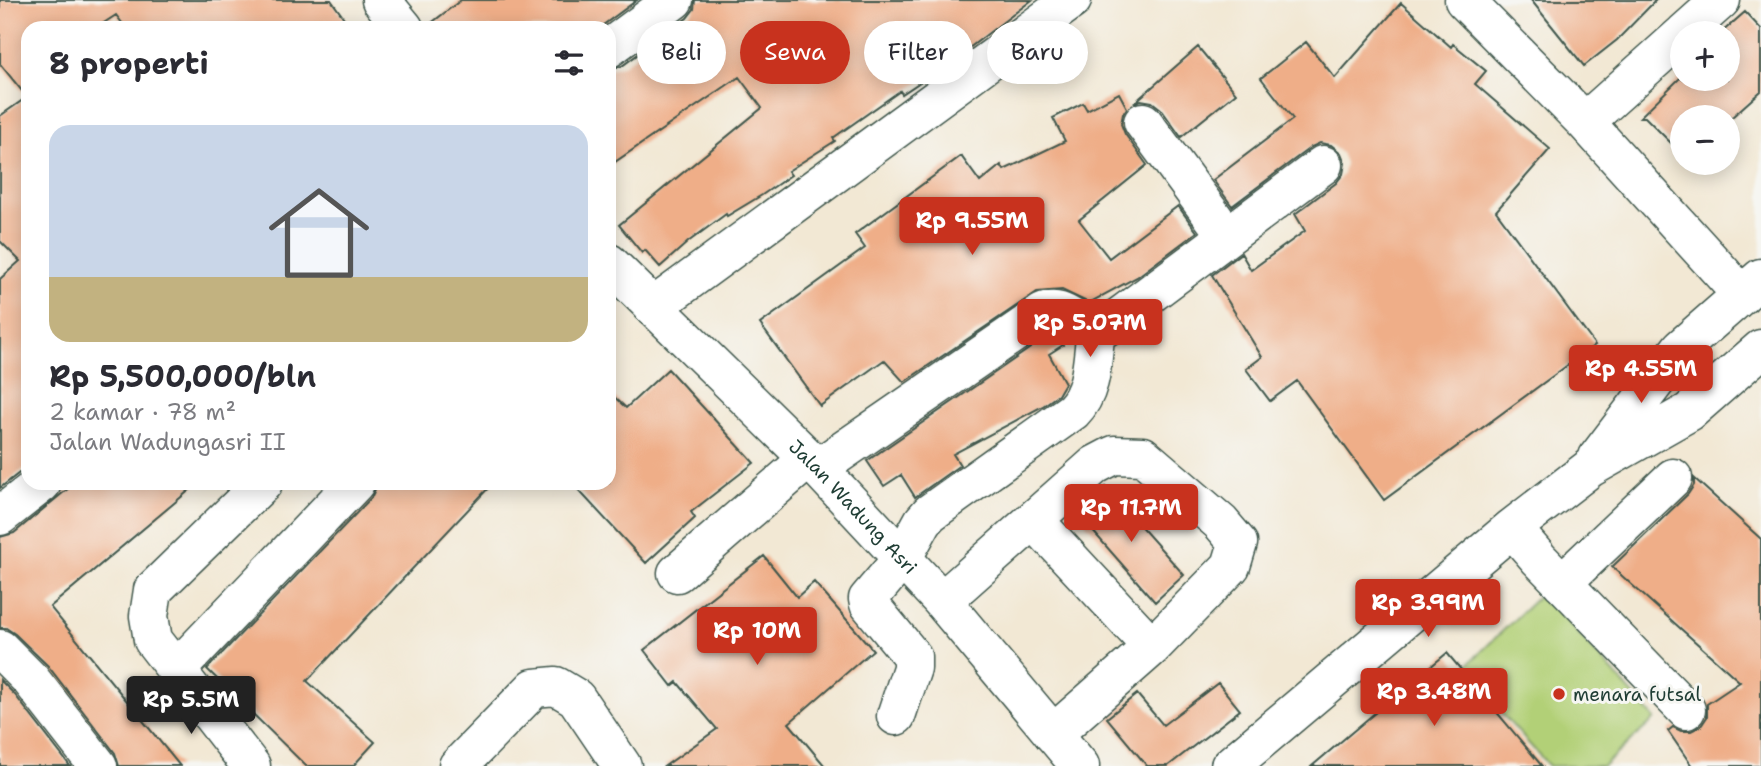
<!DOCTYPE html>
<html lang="id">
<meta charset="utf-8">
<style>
body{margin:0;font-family:"Shantell Sans",sans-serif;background:#f7f7f7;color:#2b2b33;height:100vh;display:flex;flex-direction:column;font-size:26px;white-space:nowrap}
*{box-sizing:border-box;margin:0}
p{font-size:23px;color:#7c7c81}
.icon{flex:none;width:38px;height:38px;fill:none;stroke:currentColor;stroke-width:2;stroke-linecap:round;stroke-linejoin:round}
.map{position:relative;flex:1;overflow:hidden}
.drawer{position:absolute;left:21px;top:21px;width:595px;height:469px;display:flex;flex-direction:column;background:#fff;border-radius:21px;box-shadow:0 4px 18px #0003}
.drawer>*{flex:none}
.hud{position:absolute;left:637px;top:21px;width:665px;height:63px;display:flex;gap:14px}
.controls{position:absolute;left:1670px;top:21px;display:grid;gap:14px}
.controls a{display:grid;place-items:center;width:70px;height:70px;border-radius:50%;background:#fff;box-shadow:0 4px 18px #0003;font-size:35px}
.price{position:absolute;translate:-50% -60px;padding:0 16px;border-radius:7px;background:#c8321e;color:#fff;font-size:23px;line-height:46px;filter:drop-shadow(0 2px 4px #0008)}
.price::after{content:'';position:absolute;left:50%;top:42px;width:21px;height:16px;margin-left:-10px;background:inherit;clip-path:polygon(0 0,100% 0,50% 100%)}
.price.on{background:#222;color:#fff}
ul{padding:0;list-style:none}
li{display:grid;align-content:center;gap:14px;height:371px;padding:0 28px}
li+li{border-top:2px solid #e1e1e2}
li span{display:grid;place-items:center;height:217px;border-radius:21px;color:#555}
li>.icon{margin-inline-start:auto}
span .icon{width:126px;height:126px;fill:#fffc;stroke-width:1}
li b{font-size:30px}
h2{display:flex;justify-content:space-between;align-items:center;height:84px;padding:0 28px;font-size:30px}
.chip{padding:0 24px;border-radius:32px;background:#fff;box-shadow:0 4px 18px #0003;font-size:24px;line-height:63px}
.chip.on{background:#c8321e;color:#fff}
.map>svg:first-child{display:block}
.green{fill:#b2d077;stroke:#688656;stroke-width:2}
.building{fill:#efae88}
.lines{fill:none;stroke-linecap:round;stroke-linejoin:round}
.minor-casing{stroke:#3f574c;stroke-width:41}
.major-casing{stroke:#3f574c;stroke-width:41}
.minor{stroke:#fff;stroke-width:38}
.major{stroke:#fff;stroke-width:38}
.poi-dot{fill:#c8321e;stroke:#f6f6f2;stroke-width:2.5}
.labels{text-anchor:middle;stroke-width:6;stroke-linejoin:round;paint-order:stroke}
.street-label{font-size:19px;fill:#1f3d34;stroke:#f6f6f2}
.poi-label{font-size:19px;fill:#1f3d34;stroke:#f6f6f2;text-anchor:start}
</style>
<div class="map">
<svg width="1761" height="766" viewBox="0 0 1761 766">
<rect width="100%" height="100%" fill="#f6f6f2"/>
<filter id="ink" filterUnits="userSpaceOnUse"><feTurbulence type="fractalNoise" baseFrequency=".0143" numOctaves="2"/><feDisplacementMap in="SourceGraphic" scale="14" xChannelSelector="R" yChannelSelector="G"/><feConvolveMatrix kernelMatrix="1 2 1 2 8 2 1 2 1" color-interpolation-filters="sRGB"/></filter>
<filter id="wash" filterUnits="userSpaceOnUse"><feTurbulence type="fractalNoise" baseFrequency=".00686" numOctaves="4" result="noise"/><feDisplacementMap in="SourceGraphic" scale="28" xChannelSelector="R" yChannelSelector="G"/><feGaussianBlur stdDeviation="1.57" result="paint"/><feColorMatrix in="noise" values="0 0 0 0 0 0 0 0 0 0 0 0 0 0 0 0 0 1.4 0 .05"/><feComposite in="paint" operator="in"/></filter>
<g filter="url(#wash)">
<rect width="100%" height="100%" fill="#f2e8d4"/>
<!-- green -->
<path class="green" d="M1542,593L1655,719L1603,766H1549L1462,670Z"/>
<g id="blocks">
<!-- building -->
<path class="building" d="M0,0H331L351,28H126L116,15L96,28H28V466L0,488V279L20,261L0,241V116L27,97L0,64Z
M461,0H637L599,28H425Z
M695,0H1032L956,58L902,94L900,91L833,138L835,141L788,171L791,175L762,195L727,216L726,214L688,242L660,267L645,250L642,253L619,225L762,108L739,77L609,166V69L622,66L687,18L694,9Z
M1531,0H1656L1617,40L1584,66Z
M1401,3L1451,47L1453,44L1486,71L1475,84L1550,149L1496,211L1595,345L1384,500L1297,381L1270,401L1246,369L1262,357L1212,275L1241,253L1251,270L1305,231L1295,214L1336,183L1343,174L1345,163L1341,153L1331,145L1320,143L1311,147L1232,206L1213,180L1293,119L1261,78L1306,42L1335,78Z
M1745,12L1761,29V91L1732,117H1682V154L1645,117H1640L1682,76V79H1727V33H1721Z
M1198,47L1236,93L1181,137L1161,109L1152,102L1141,100L1134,103Z
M1119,93L1127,108L1123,114L1121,124L1125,134L1147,165L1079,220L1109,258L1178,206L1197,232L1137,277L1089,303L1062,290L1037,292L904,382L884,360L820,406L760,324L865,248L855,234L961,156L980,182L1001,165L1004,170L1065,141L1053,118L1083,103L1087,110Z
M1052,333L1056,334L1063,345L1049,354L1065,383L1058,395L1043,406L953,454L960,465L915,497L901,475L884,486L867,461Z
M668,369L754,463L691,512L695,518L646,563L572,483H609V392L626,408Z
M1694,478L1761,539V766H1692L1668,731L1673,727L1681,731H1691L1701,726L1707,717V704L1740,682L1612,567L1688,494L1694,485Z
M75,483H198L50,607L180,766H119L115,753L48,666L15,634L6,628H0V537L14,533Z
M378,483H493L307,681L375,742L353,766H306L207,669L371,498Z
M1106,487L1184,575L1155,602L1077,513Z
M764,556L797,597L814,582L873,650L789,723L825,766H665L717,729L677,682L672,686L644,650Z
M1447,653L1542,766H1312L1364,722Z
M0,680L15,695L70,766H0Z
M1218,683L1240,710L1168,766H1147L1107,718L1137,694L1163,725Z"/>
</g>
</g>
<g filter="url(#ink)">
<use href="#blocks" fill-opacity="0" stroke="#3f574c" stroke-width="2"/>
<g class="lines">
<defs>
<path id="minor" d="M1464,0L1585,122L1742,295
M1684,33L1721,0
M609,48L674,0
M1143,122L1227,236
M1585,122L1682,35
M653,307L1072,0
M1598,457L1681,348L1761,278
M818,468L1043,313C1067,302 1079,335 1106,327L1323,165
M0,516L42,483
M1034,520L1152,647
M1512,528L1539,559L1686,710
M677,573L807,460
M1562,583L1673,478
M942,601L1095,465L1114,455L1143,456L1221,523L1238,543L1231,566L1152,647L1053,734
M0,649L31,680L98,766
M177,669L355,483
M896,716L912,668V656L869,604L868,599L902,559L923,521L930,513L1073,411C1094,390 1092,357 1096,329
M251,766L153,640L149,616L153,590L263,483
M458,766L534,688L556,686L576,698L622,766
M1230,766L1512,528L1590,468L1689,412L1761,349"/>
<g id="major">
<path d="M381,0L404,28"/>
<path id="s1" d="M609,263L818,468L942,601L1080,766"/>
</g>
</defs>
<!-- minor casing -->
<use href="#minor" class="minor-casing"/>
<!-- major casing -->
<use href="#major" class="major-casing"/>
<!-- minor -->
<use href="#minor" class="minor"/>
<!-- major -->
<use href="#major" class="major"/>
</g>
</g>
<!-- markers -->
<circle class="poi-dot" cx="1559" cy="694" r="7"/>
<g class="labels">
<!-- street labels -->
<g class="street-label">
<text dy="7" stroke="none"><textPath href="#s1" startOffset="345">Jalan Wadung Asri</textPath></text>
</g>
<!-- poi labels -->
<g class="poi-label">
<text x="1573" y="701">menara futsal</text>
</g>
</g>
</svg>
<div class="controls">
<a>+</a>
<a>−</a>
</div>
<b class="price" style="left:972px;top:257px">Rp 9.55M</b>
<b class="price" style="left:1090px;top:359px">Rp 5.07M</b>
<b class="price" style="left:1641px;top:405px">Rp 4.55M</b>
<b class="price" style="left:1131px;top:544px">Rp 11.7M</b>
<b class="price" style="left:1428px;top:639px">Rp 3.99M</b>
<b class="price" style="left:757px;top:667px">Rp 10M</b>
<b class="price" style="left:1434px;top:728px">Rp 3.48M</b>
<b class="price on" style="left:191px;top:736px">Rp 5.5M</b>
<div class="hud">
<a class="chip">Beli</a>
<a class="chip on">Sewa</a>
<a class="chip">Filter</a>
<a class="chip">Baru</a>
</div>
<section class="drawer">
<h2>8 properti<svg class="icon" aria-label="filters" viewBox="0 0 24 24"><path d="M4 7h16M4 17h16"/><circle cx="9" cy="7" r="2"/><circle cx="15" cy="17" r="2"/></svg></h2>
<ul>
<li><span style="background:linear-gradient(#c9d6e8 70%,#c2b280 0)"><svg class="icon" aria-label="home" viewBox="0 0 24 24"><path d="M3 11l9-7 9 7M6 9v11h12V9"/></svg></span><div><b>Rp 5,500,000/bln</b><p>2 kamar · 78 m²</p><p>Jalan Wadungasri II</p></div></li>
</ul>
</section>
</div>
